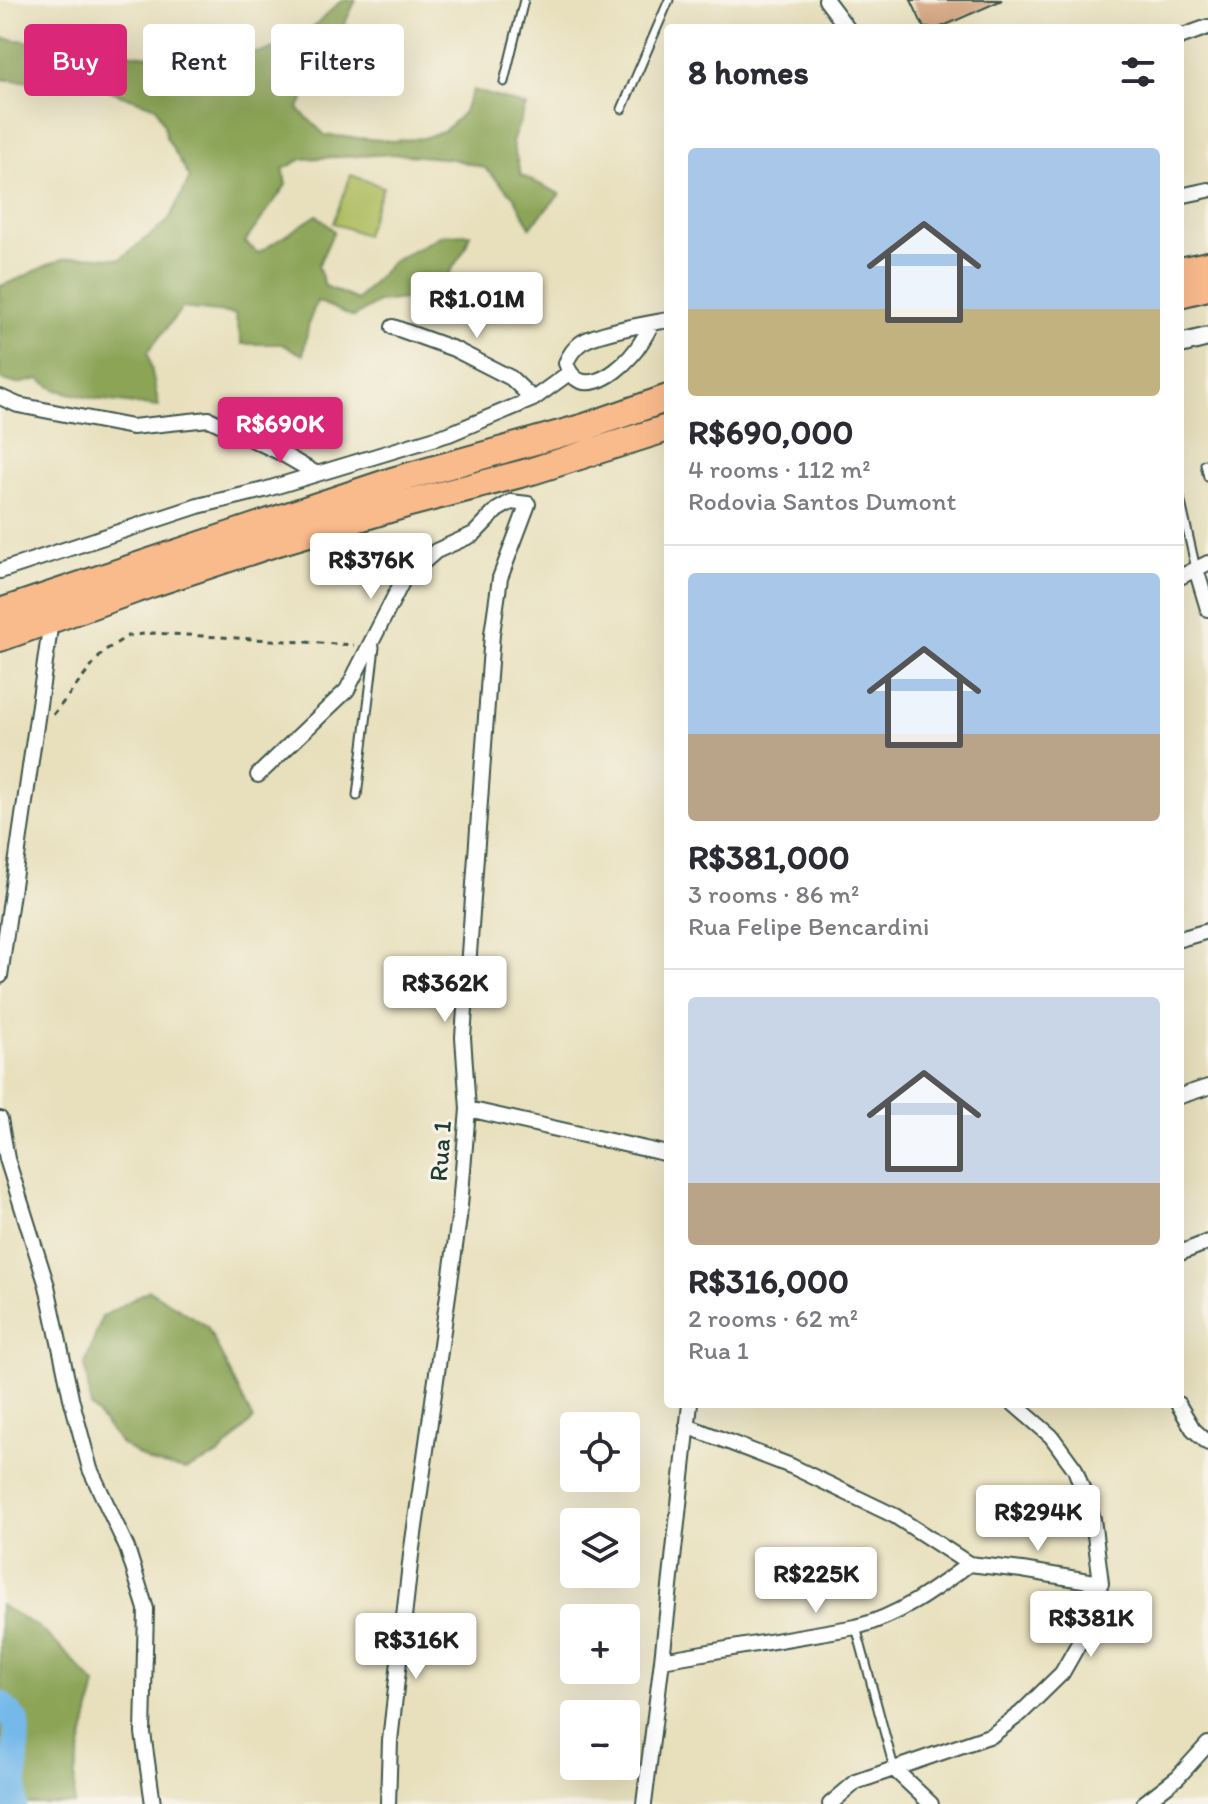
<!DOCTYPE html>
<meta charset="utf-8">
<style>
body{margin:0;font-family:Itim,sans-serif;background:#f2f2f3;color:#2b2b33;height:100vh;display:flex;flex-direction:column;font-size:30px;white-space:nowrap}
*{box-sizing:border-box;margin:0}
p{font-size:26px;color:#7c7c81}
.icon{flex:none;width:44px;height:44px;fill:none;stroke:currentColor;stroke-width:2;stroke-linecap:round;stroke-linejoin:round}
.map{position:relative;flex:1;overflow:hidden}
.sheet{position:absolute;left:664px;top:24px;width:520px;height:1384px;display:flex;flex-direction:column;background:#fff;border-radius:8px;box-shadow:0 8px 32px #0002}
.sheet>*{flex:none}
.guide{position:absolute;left:24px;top:24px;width:520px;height:72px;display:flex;gap:16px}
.buttons{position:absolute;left:560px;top:1412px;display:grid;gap:16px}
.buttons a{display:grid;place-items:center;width:80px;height:80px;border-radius:8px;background:#fff;box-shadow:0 8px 32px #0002;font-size:40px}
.price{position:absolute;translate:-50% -68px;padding:0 18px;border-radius:8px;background:#fff;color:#222;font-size:26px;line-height:52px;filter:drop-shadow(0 2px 4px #0008)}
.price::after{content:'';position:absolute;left:50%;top:48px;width:24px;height:18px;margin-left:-12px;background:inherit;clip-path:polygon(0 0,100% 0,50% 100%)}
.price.on{background:#db2777;color:#fff}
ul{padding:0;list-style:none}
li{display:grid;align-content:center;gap:16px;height:424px;padding:0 24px}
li+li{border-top:2px solid #e1e1e2}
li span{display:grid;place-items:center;height:248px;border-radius:8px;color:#555}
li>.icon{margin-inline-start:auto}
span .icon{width:144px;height:144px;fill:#fffc;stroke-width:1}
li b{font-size:34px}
h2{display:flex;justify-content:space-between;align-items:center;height:96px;padding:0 24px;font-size:34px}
.pill{padding:0 28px;border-radius:8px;background:#fff;box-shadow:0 8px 32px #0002;font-size:28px;line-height:72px}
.pill.on{background:#db2777;color:#fff}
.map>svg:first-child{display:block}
.green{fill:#afbd60;stroke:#677d4a;stroke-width:2}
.forest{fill:#8ba456;stroke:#557045;stroke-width:2}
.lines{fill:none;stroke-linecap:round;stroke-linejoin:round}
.river{stroke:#75b9eb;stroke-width:26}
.building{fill:#d3a37e}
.service-casing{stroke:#3d5549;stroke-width:11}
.minor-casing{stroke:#3d5549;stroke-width:18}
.tertiary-casing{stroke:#3d5549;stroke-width:22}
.motorway-casing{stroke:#3d5549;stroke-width:30}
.path{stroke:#3d5549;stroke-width:3;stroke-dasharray:6 6;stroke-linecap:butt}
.service{stroke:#fff;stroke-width:7}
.minor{stroke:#fff;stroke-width:14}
.tertiary{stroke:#fff;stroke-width:18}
.motorway{stroke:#fabb8c;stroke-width:26}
.labels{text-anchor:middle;stroke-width:6;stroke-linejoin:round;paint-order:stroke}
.street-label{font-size:26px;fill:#1f3d34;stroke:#f7f3e8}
</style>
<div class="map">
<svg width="1208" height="1804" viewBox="0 0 1208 1804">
<rect width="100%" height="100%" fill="#f7f3e8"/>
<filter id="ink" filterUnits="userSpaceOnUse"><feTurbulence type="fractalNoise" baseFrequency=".0125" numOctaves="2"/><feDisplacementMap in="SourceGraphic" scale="16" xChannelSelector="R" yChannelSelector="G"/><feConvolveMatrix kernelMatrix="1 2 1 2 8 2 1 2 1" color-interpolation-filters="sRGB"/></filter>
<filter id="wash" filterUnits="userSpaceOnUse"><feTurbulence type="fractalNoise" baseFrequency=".006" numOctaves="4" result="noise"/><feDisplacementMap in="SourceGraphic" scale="32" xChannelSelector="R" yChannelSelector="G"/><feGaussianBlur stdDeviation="1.8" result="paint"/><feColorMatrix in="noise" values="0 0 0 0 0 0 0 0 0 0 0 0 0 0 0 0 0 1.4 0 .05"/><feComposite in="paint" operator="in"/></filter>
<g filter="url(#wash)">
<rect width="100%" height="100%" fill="#e8e0bd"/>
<!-- green -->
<path class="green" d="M351,175L383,187L365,235L333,223Z"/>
<!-- forest -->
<path class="forest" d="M342,0H356L335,44L298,109L325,135L393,141L423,138L444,131L463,113L473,90L526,106L512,142L521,175L560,194L530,227L514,197L485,168L453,159L395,154L302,159L283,169L286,185L245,242L258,253L317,215L334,231L318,266L325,286L357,300L393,261L442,235L470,234L465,249L445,280L404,299L378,302L354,317L317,301L309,322L303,355L282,344H242L235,314L182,308L148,352L159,407L95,399L56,390L39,379L17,384L0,379V286C20,280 38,268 58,261C77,254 100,256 120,259L168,221L190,178L166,137L164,125L156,107L102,88L0,79V38L192,61L227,54L263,52L300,39Z
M149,1290L207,1326L253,1420L219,1455L185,1470L150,1462L121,1444L91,1407L85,1364L102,1317Z
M0,1605L38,1627L62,1649L96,1685L75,1774L74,1804H0Z"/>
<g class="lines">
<!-- river -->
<path class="river" d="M0,1704L17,1723L14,1804"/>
</g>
<g id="blocks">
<!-- building -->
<path class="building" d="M911,0H1002L939,28H924Z"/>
</g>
</g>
<g filter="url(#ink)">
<use href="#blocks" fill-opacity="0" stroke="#3d5549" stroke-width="2"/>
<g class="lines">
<defs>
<path id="service" d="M504,82L524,0
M622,109L669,0
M1205,464L1208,477
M1180,498L1196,569
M357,796L375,647
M856,1627L894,1768"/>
<path id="minor" d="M826,0L847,28
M1180,37L1208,27
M1180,196L1208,190
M652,323C646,335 640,346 631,356C614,376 578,400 566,363C569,356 574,348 581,343C597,332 647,324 668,320
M393,327L454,349L511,378L533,399
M0,397L18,405L132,427L209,419L279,452L317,474
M1196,569L1208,609
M0,571L198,506L264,490L449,434L533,399L569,373
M1180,577L1208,563
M258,775L347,690L403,580L436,551L474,534L497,510L511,502L528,504L500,578L492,634L463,1037L468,1109L459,1218L411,1555L390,1741L388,1804
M1180,939L1208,931
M0,976L51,621
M1180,1096L1208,1087
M468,1109L668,1154
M0,1119L7,1159L47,1286L71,1398L90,1469L127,1548L146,1609L143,1733L153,1804
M1180,1253L1208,1242
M1178,1404L1193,1429L1208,1443
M687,1426L791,1466L895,1516L969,1564L1022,1570L1101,1583
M662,1660L856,1627C899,1616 934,1590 969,1564
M894,1769L931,1804
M644,1804L662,1660L690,1404
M830,1804L856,1782L992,1735L1021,1713L1062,1673L1088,1627L1101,1583L1093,1519L1075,1469L1051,1436L1014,1404
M1143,1804L1178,1777L1208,1744"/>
<path id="tertiary" d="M1180,344L1208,337"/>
<path id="motorway" d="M1180,271L1208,265
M1180,294L1208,287
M0,612L392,481L585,427L668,398
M0,638L151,584L278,542L406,504L532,471L668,428"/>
</defs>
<!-- service casing -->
<use href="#service" class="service-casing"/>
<!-- minor casing -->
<use href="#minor" class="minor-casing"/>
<!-- tertiary casing -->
<use href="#tertiary" class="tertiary-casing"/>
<!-- motorway casing -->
<use href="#motorway" class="motorway-casing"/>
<!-- path -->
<path class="path" d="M53,715L104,651L128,636L153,633L354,645"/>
<!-- service -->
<use href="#service" class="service"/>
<!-- minor -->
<use href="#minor" class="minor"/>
<!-- tertiary -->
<use href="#tertiary" class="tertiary"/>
<!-- motorway -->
<use href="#motorway" class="motorway"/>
</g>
</g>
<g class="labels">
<!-- street labels -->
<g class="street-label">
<text transform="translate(440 1151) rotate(-86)" y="9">Rua 1</text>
</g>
</g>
</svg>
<div class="buttons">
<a><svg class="icon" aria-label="locate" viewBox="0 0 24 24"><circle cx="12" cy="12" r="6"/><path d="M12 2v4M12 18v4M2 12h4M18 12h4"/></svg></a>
<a><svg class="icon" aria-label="layers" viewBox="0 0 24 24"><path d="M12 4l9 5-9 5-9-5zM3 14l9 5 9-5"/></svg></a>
<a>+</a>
<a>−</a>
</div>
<b class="price" style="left:477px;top:340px">R$1.01M</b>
<b class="price on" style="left:280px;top:465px">R$690K</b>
<b class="price" style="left:371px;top:601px">R$376K</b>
<b class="price" style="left:445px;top:1024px">R$362K</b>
<b class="price" style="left:1038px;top:1553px">R$294K</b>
<b class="price" style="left:816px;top:1615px">R$225K</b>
<b class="price" style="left:1091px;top:1659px">R$381K</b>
<b class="price" style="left:416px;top:1681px">R$316K</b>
<div class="guide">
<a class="pill on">Buy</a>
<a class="pill">Rent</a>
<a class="pill">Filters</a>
</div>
<section class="sheet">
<h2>8 homes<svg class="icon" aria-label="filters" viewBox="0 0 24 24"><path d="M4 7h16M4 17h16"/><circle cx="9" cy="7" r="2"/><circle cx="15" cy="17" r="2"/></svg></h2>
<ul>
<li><span style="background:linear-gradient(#a9c7e8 65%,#c2b280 0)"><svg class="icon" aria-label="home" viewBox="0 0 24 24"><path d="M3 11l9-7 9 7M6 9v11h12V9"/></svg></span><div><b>R$690,000</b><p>4 rooms · 112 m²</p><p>Rodovia Santos Dumont</p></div></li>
<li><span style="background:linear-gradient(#a9c7e8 65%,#b9a48a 0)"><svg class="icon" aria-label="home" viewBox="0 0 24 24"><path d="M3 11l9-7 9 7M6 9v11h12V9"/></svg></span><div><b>R$381,000</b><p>3 rooms · 86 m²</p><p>Rua Felipe Bencardini</p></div></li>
<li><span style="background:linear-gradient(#c9d6e8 75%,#b9a48a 0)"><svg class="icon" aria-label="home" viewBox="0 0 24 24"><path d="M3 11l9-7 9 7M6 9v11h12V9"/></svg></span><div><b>R$316,000</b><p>2 rooms · 62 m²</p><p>Rua 1</p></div></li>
</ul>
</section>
</div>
